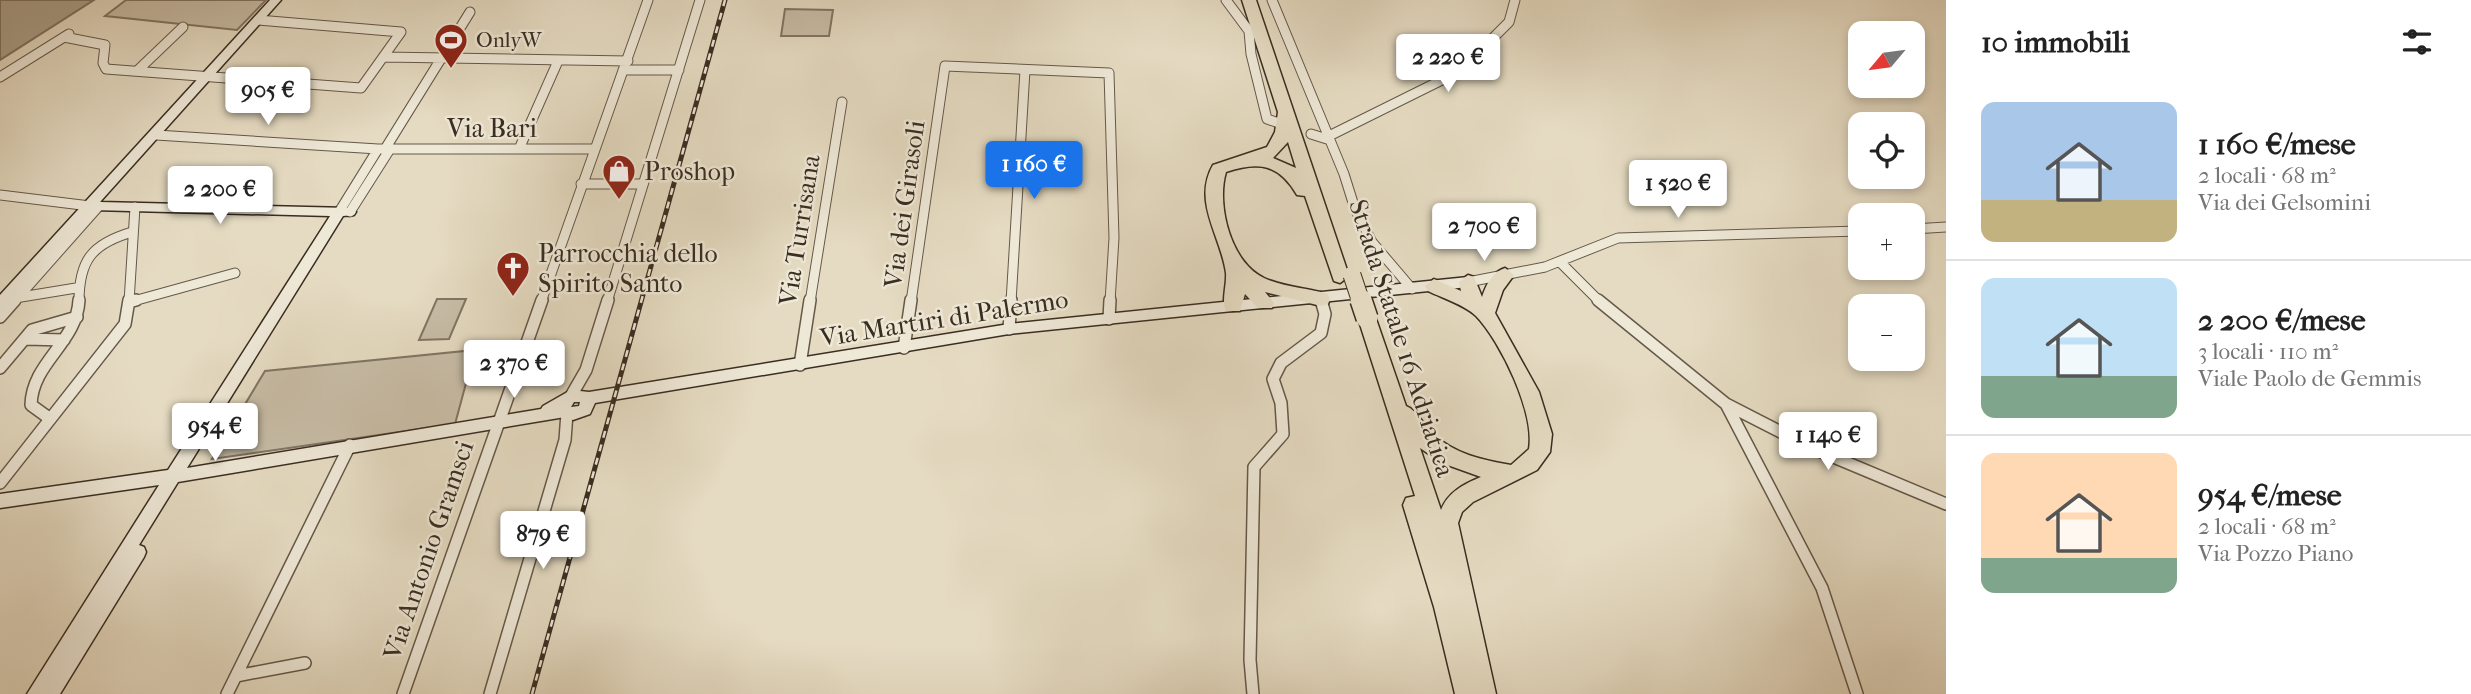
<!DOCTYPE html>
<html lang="it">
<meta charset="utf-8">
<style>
body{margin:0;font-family:"IM FELL French Canon",serif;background:#f6f6f6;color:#222;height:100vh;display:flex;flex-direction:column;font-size:26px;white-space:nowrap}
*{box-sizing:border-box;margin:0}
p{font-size:23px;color:#767676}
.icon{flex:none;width:38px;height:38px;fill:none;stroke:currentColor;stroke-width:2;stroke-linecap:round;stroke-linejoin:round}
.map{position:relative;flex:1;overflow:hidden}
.side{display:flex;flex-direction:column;background:#fff;width:525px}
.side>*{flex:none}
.needle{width:46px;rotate:241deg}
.tools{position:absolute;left:1848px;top:21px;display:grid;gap:14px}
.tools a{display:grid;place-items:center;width:77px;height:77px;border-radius:14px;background:#fff;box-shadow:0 4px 10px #0003;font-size:35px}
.price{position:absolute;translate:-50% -60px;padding:0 16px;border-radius:7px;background:#fff;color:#222;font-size:23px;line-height:46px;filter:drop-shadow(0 2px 4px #0008)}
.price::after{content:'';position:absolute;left:50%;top:42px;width:21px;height:16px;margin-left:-10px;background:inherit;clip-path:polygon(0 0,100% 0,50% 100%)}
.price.active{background:#1a73e8;color:#fff}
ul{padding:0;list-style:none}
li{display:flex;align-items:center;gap:21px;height:175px;padding:0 35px}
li+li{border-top:2px solid #e0e0e0}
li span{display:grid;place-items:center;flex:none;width:196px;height:140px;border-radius:14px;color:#555}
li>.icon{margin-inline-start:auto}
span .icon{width:84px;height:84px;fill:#fffc;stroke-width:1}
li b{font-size:30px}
h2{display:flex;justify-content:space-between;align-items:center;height:84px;padding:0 35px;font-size:30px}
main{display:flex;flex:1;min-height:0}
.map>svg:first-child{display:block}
.green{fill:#c8bda7;stroke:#817564;stroke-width:2}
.water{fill:#aba08b;stroke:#7e7261;stroke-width:2}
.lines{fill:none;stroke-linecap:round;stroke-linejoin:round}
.street-far1-casing{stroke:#655849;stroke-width:11}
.street-casing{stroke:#655849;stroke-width:14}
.secondary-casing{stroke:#3a2d21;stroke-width:3}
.highway-casing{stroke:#3a2d21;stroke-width:3}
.street-far1{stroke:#eee8d7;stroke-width:9}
.street{stroke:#eee8d7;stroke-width:11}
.secondary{fill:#eee8d7;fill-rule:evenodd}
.highway{fill:#e5dbc2;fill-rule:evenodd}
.rail-casing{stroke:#3a2d21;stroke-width:5}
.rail{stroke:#eee8d7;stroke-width:2.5;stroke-dasharray:7;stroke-linecap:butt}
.highway-bridge-far1-casing{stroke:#3a2d21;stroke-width:19;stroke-linecap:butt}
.highway-bridge-casing{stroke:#3a2d21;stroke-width:24;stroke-linecap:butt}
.highway-bridge-far1{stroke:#e5dbc2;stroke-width:17}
.highway-bridge{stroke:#e5dbc2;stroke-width:21}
.labels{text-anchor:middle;stroke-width:5;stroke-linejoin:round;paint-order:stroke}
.far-poi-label{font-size:21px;fill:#3a2d21;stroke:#eee8d7;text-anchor:start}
.street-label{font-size:26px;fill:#3a2d21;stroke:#eee8d7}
.poi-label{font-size:26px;fill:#3a2d21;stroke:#eee8d7;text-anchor:start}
</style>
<main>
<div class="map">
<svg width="1946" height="694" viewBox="0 0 1946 694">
<rect width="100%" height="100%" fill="#e5dbc2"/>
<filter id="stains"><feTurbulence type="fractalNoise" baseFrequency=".00286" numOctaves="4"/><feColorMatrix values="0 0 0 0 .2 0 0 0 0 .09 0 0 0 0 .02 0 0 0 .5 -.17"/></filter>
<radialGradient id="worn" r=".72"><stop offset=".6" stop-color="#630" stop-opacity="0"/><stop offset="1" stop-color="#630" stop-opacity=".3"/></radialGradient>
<!-- green -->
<path class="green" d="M126,0H266L237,30L105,16Z
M785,9L833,10L829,36H781Z
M437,299H466L449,339L419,340Z
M475,350L455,424L212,459L265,371Z"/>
<!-- water -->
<path class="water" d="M0,0H94L0,60Z"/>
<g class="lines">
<defs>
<path id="street-far1" d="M1226,0L1249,31L1251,54L1267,119L1279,123
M1272,0L1344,174L1355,209L1372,242L1412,289
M64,37L105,45L103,63L106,69L361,88L401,32L258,20
M384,57L628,61
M623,70H679
M137,71L183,27
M0,77L69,34
M1311,134L1330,140
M156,135L378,149H595
M1329,136L1460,71L1509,22L1515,0
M385,149L470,12
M519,149L558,61
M581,184H643
M0,195L90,206
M339,212L378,149
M350,212L390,149
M1913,229L1946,227
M1560,262L1600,302
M1468,282L1545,267L1618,238L1860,231
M15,298L76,288
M1321,299L1322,302
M14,302L99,206
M79,302C79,260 92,244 132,232
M129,302L135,207
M130,302L235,273
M541,302L648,0
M607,302L700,0
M810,302L842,102
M911,302L945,66L1109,73L1114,238L1110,302
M1011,302L1025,70"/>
<path id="street" d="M1598,300L1726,404L1822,588L1857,694
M129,302L136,300
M0,317L15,300
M1109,319L1110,300
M1009,329L1011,300
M26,339L64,340
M904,348L911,300
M800,365L810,300
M0,368L32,330L77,317
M571,396L586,370L608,300
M1726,404L1812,448L1946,504
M49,418L31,405C32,362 77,343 79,300
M0,483L125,324L129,300
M236,676L305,663
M227,694L350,445
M403,694L542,300
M490,694L565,440L567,413
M1253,694L1250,660L1254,467L1283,434L1281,403L1273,379L1281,363L1321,333L1325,314L1321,300"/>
<path id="secondary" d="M270,0H281L100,202L350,208L356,212L354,215L343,216L187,468L541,409L543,406L571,390L589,392L1009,324L1468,277L1475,282L1468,287L1009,334L595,403L590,414L573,420L565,417L178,482L139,545L144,547L146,552L144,557L60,694H27L159,485L0,508V494L168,470L330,216L92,210L5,308L0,309V295ZM574,402H580L579,406L571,407Z"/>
<path id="highway" d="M1242,0H1256L1349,276L1340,283L1334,281L1305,196L1297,195C1279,164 1259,161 1226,172C1216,205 1231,263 1264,278C1283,287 1307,288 1328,294L1330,299L1328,304L1321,306L1265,292L1274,303L1272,308H1258L1245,294L1240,311H1226C1221,301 1227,285 1226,273C1221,236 1192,202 1213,165L1267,147L1275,132L1278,112ZM1288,142L1296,168L1273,158Z
M1505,268L1514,275L1503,290L1495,313L1539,392L1552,434L1550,452L1537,470L1473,502L1462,512L1458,523L1496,694H1455L1434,607L1403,505L1406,498L1415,496L1358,318L1367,311L1374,313L1406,406C1417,410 1424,426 1433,434C1455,454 1482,460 1511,465L1529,449C1535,413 1501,342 1476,316C1465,305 1442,298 1428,291L1425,286L1434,279L1461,291L1459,282L1468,275L1474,277L1482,297C1486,285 1492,272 1505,268ZM1420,448L1442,463L1481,477C1464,484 1448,492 1441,510Z"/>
</defs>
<!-- street-far1 casing -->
<use href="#street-far1" class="street-far1-casing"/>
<!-- street casing -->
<use href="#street" class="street-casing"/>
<!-- secondary casing -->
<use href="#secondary" class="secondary-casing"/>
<!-- highway casing -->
<use href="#highway" class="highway-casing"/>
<!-- street-far1 -->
<use href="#street-far1" class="street-far1"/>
<!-- street -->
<use href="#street" class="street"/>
<!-- secondary -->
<use href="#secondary" class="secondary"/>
<!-- highway -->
<use href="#highway" class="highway"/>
<defs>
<path id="rail" d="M532,694L725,0"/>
</defs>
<!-- rail casing -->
<use href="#rail" class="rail-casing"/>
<!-- rail -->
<use href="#rail" class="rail"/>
<defs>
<path id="highway-bridge-far1" d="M1352,275L1361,302"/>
<path id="highway-bridge" d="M1361,300L1367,318"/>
</defs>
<!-- highway-bridge-far1 casing -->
<use href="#highway-bridge-far1" class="highway-bridge-far1-casing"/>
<!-- highway-bridge casing -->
<use href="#highway-bridge" class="highway-bridge-casing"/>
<!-- highway-bridge-far1 -->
<use href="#highway-bridge-far1" class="highway-bridge-far1"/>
<!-- highway-bridge -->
<use href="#highway-bridge" class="highway-bridge"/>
</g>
<!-- icons -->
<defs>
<symbol id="stadium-pin" viewBox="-11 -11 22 30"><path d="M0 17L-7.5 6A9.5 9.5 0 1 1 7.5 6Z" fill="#8f2418" stroke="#eee8d7"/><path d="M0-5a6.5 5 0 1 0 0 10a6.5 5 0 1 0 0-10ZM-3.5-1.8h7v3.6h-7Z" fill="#fff"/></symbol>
<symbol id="shop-pin" viewBox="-11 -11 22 30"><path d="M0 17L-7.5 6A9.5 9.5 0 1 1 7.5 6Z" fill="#8f2418" stroke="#eee8d7"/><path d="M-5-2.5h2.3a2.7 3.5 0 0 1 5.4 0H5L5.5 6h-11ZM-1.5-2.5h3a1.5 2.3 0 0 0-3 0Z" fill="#fff"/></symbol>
<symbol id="church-pin" viewBox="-11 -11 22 30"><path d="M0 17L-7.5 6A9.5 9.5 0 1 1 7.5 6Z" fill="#8f2418" stroke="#eee8d7"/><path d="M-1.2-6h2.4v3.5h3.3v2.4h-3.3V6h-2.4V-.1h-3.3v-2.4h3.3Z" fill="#fff"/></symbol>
</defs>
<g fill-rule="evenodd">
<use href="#stadium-pin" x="432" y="21" width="38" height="52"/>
<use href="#shop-pin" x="600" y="152" width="38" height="52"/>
<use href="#church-pin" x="494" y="249" width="38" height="52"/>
</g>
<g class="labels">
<!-- far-poi labels -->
<g class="far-poi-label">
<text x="476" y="47">OnlyW</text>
</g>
<!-- street labels -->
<g class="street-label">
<text x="492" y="137">Via Bari</text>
<text transform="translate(904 204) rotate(-82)" y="9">Via dei Girasoli</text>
<text transform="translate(799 230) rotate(-81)" y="9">Via Turrisana</text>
<text transform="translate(944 318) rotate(-9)" y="9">Via Martiri di Palermo</text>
<text transform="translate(1402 338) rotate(72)" y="9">Strada Statale 16 Adriatica</text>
<text transform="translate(428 550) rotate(-71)" y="9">Via Antonio Gramsci</text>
</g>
<!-- poi labels -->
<g class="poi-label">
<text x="644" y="180">Proshop</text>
<text x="538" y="262">Parrocchia dello<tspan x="538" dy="30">Spirito Santo</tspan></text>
</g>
</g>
<rect width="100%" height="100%" filter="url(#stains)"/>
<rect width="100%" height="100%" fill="url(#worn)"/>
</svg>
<div class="tools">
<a><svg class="needle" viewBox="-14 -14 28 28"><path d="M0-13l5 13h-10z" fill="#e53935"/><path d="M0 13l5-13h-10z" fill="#767676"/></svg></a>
<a><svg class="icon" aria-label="locate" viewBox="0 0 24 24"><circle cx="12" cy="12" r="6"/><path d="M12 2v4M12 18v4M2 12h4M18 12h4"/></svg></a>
<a>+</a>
<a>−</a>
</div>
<b class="price" style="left:1448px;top:94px">2 220 €</b>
<b class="price" style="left:268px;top:127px">905 €</b>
<b class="price active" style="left:1034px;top:201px">1 160 €</b>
<b class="price" style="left:1678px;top:220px">1 520 €</b>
<b class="price" style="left:220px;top:226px">2 200 €</b>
<b class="price" style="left:1484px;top:263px">2 700 €</b>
<b class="price" style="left:514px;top:400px">2 370 €</b>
<b class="price" style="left:215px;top:463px">954 €</b>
<b class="price" style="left:1828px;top:472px">1 140 €</b>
<b class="price" style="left:543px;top:571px">879 €</b>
</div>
<section class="side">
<h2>10 immobili<svg class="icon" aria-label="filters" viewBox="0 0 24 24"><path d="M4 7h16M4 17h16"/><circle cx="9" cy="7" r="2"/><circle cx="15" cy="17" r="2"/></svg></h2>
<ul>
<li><span style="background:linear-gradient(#a9c7e8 70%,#c2b280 0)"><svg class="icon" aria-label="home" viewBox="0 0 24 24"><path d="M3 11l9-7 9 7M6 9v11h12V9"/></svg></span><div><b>1 160 €/mese</b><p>2 locali · 68 m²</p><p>Via dei Gelsomini</p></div></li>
<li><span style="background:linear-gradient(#bfe0f5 70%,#7fa58c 0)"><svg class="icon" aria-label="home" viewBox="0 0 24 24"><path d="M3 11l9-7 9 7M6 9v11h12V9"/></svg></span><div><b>2 200 €/mese</b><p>3 locali · 110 m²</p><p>Viale Paolo de Gemmis</p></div></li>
<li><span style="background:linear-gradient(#ffd9b3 75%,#7fa58c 0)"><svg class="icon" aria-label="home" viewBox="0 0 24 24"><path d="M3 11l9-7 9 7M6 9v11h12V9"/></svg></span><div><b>954 €/mese</b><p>2 locali · 68 m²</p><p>Via Pozzo Piano</p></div></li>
</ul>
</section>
</main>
